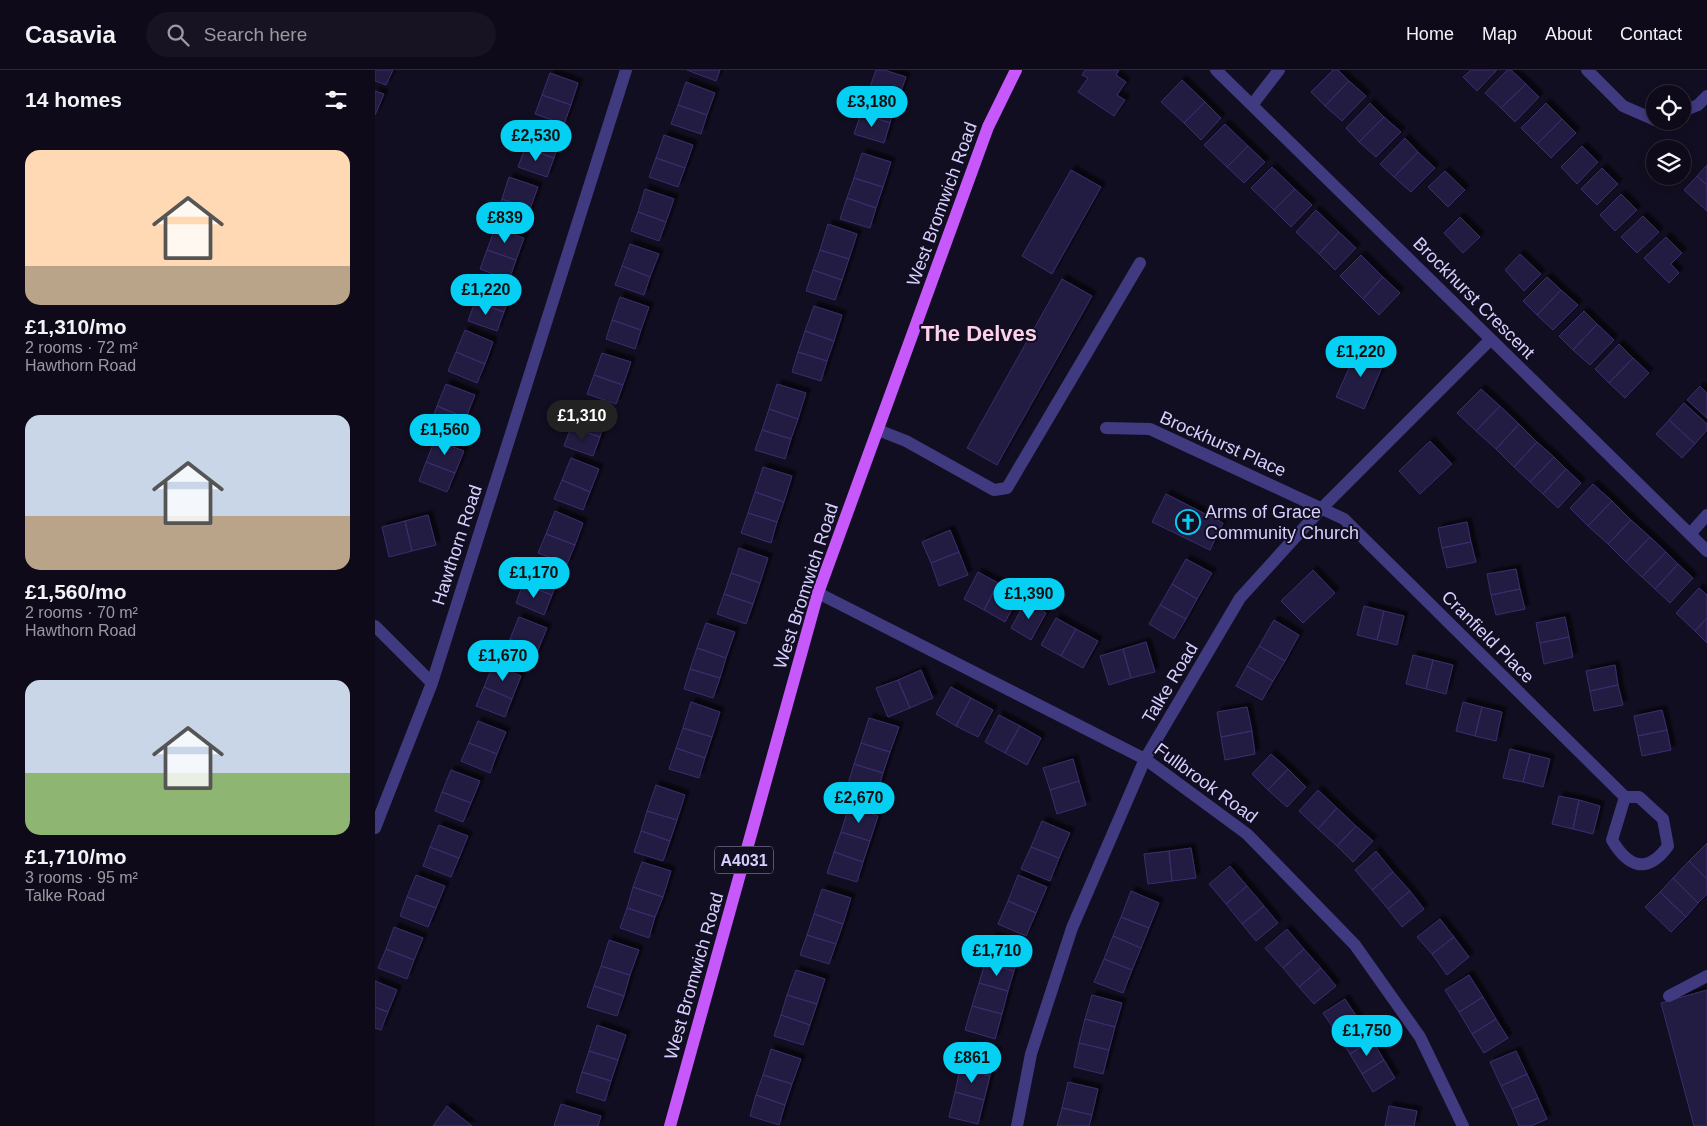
<!DOCTYPE html>
<meta charset="utf-8">
<style>
body{margin:0;font-family:Helvetica,sans-serif;background:#171322;color:#f1f3f6;height:100vh;display:flex;flex-direction:column;font-size:19px;white-space:nowrap}
*{box-sizing:border-box;margin:0}
p{font-size:16px;color:#9b9aa2}
.icon{flex:none;width:28px;height:28px;fill:none;stroke:currentColor;stroke-width:2;stroke-linecap:round;stroke-linejoin:round}
.map{position:relative;flex:1;overflow:hidden}
.details{display:flex;flex-direction:column;background:#0e0a19;width:375px}
.details>*{flex:none}
.buttons{position:absolute;left:1271px;top:15px;display:grid;gap:10px}
.buttons a{display:grid;place-items:center;width:45px;height:45px;border-radius:50%;background:#0e0a19;box-shadow:0 2px 8px #0003,0 0 0 1px #2e2b38;font-size:25px}
.price{position:absolute;translate:-50% -42px;padding:0 11px;border-radius:18px;background:#05d0f4;color:#111;font-size:16px;line-height:32px;filter:drop-shadow(0 1px 2px #0008)}
.price::after{content:'';position:absolute;left:50%;top:30px;width:15px;height:11px;margin-left:-8px;background:inherit;clip-path:polygon(0 0,100% 0,50% 100%)}
.price.on{background:#222;color:#fff}
ul{padding:0;list-style:none}
li{display:grid;align-content:center;gap:10px;height:265px;padding:0 25px}
li span{display:grid;place-items:center;height:155px;border-radius:15px;color:#555}
li>.icon{margin-inline-start:auto}
span .icon{width:90px;height:90px;fill:#fffc;stroke-width:1}
li b{font-size:21px}
h2{display:flex;justify-content:space-between;align-items:center;height:60px;padding:0 25px;font-size:21px}
header{display:flex;align-items:center;gap:30px;box-sizing:border-box;height:70px;padding:0 25px;background:#0e0a19;border-bottom:1px solid #2e2b38}
header strong{font-size:24px}
nav{display:flex;gap:28px;margin-inline-start:auto;font-size:18px}
.search{width:350px;height:45px;background:#171322;display:flex;align-items:center;gap:12px;box-sizing:border-box;padding:0 18px;border-radius:28px;color:#9b9aa2;font-size:19px}
main{display:flex;flex:1;min-height:0}
.map>svg:first-child{display:block}
.building{fill:#241a42;stroke:#3d2d6d;filter:url(#shadow)}
.lines{fill:none;stroke-linecap:round;stroke-linejoin:round}
.minor{stroke:#403a80;stroke-width:12}
.major{stroke:#c758fc;stroke-width:12}
.labels{text-anchor:middle;stroke-width:4;stroke-linejoin:round;paint-order:stroke}
.shield{fill:#120e21;stroke:#9c95bc;stroke-width:1}
.shield-label{font-size:16px;font-weight:bold;fill:#d7cffe}
.street-label{font-size:18px;fill:#d7cffe;stroke:#120e21}
.poi-label{font-size:18px;fill:#d7cffe;stroke:#120e21;text-anchor:start}
.district-label{font-size:22px;font-weight:bold;fill:#fed1eb;stroke:#120e21}
</style>
<header>
<strong>Casavia</strong>
<div class="search"><svg class="icon" aria-label="search" viewBox="0 0 24 24"><circle cx="10" cy="10" r="6"/><path d="M15 15l6 6"/></svg>Search here</div>
<nav><a>Home</a><a>Map</a><a>About</a><a>Contact</a></nav>
</header>
<main>
<section class="details">
<h2>14 homes<svg class="icon" aria-label="filters" viewBox="0 0 24 24"><path d="M4 7h16M4 17h16"/><circle cx="9" cy="7" r="2"/><circle cx="15" cy="17" r="2"/></svg></h2>
<ul>
<li><span style="background:linear-gradient(#ffd9b3 75%,#b9a48a 0)"><svg class="icon" aria-label="home" viewBox="0 0 24 24"><path d="M3 11l9-7 9 7M6 9v11h12V9"/></svg></span><div><b>£1,310/mo</b><p>2 rooms · 72 m²</p><p>Hawthorn Road</p></div></li>
<li><span style="background:linear-gradient(#c9d6e8 65%,#b9a48a 0)"><svg class="icon" aria-label="home" viewBox="0 0 24 24"><path d="M3 11l9-7 9 7M6 9v11h12V9"/></svg></span><div><b>£1,560/mo</b><p>2 rooms · 70 m²</p><p>Hawthorn Road</p></div></li>
<li><span style="background:linear-gradient(#c9d6e8 60%,#8fb573 0)"><svg class="icon" aria-label="home" viewBox="0 0 24 24"><path d="M3 11l9-7 9 7M6 9v11h12V9"/></svg></span><div><b>£1,710/mo</b><p>3 rooms · 95 m²</p><p>Talke Road</p></div></li>
</ul>
</section>
<div class="map">
<svg width="1332" height="1056" viewBox="0 0 1332 1056">
<defs>
<filter id="shadow"><feDropShadow dx="4.5" dy="-4.5" stdDeviation="1" flood-color="#0009"/></filter>
</defs>
<rect width="100%" height="100%" fill="#120e21"/>
<!-- building -->
<path class="building" d="M0,0H18L11,15L0,11Z
M312,0H345L341,11Z
M501,0H509L531,7L522,32L493,23Z
M710,0H744L741,5L751,12L742,25L750,30L739,46L703,22L713,8L707,5Z
M958,0H963L974,11L950,36L936,22Z
M1096,0H1122L1102,21L1088,7Z
M1132,0H1136L1151,14L1126,38L1110,23Z
M175,3L203,13L196,35L167,25Z
M807,10L830,32L809,53L786,32Z
M974,11L991,26L967,51L950,36Z
M311,12L340,23L332,45L303,35Z
M1151,14L1164,27L1140,52L1126,38Z
M0,21L9,24L0,45Z
M493,23L522,32L515,53L486,43Z
M167,25L196,35L189,54L160,44Z
M830,32L846,48L826,70L809,53Z
M995,33L1009,47L984,72L971,58Z
M1171,33L1187,49L1162,74L1146,58Z
M303,35L332,45L326,64L296,54Z
M486,43L515,53L509,73L479,64Z
M1009,47L1026,62L1001,87L984,72Z
M1187,49L1201,63L1176,88L1162,74Z
M850,54L873,76L852,97L829,75Z
M158,56L187,65L179,88L150,78Z
M289,65L318,75L310,98L281,88Z
M1030,68L1043,82L1019,107L1005,94Z
M873,76L890,92L869,113L852,97Z
M1207,76L1223,92L1202,114L1186,97Z
M150,78L179,88L172,107L143,97Z
M1043,82L1060,98L1036,122L1019,107Z
M487,83L516,92L508,117L479,108Z
M281,88L310,98L303,117L274,107Z
M1332,95V115L1322,106Z
M897,97L920,119L899,140L876,118Z
M1227,98L1243,114L1222,135L1206,119Z
M696,100L726,117L677,204L647,186Z
M1070,101L1090,120L1073,137L1053,117Z
M1322,106L1332,115V141L1309,120Z
M134,107L163,117L155,139L127,129Z
M479,108L508,117L501,138L472,128Z
M270,119L299,129L291,152L263,142Z
M920,119L937,135L916,157L899,140Z
M1246,124L1262,140L1240,161L1225,145Z
M472,128L501,138L495,158L465,149Z
M127,129L155,139L148,159L120,148Z
M941,140L964,162L944,184L921,162Z
M263,142L291,152L284,171L256,161Z
M1268,146L1284,162L1262,183L1246,167Z
M1085,147L1105,167L1088,183L1069,163Z
M453,154L482,164L474,189L445,180Z
M120,158L149,168L141,190L112,180Z
M964,162L981,178L960,200L944,184Z
M1291,167L1307,183L1296,194L1304,203L1294,213L1269,188Z
M255,174L284,184L275,207L247,196Z
M112,180L141,190L134,210L105,199Z
M445,180L474,189L467,210L438,200Z
M1145,184L1166,204L1149,221L1130,200Z
M986,185L1008,207L988,229L965,206Z
M247,196L275,207L269,225L240,215Z
M438,200L467,210L460,230L431,221Z
M1008,207L1025,223L1004,245L988,229Z
M1172,207L1186,220L1162,245L1148,231Z
M687,209L717,226L622,395L592,378Z
M108,210L137,220L129,242L100,232Z
M1186,220L1203,235L1178,260L1162,245Z
M245,227L274,237L266,260L237,250Z
M100,232L129,242L122,261L93,251Z
M439,236L467,245L459,271L430,261Z
M1209,241L1222,254L1198,280L1184,266Z
M237,250L266,260L260,279L231,269Z
M1222,254L1239,270L1215,295L1198,280Z
M90,260L118,272L110,294L81,282Z
M430,261L459,271L452,291L423,282Z
M1244,274L1258,288L1234,313L1220,299Z
M984,276L1011,288L989,339L961,327Z
M81,282L110,294L102,313L73,301Z
M423,282L452,291L446,311L417,302Z
M227,283L256,292L248,315L219,305Z
M1258,288L1274,303L1250,328L1234,313Z
M219,305L248,315L241,334L212,324Z
M71,314L100,325L91,348L62,336Z
M402,314L431,323L423,349L394,339Z
M1325,316L1332,323V348L1312,330Z
M1106,319L1125,336L1101,361L1082,343Z
M1309,333L1332,354V360L1320,374L1294,350Z
M204,334L233,344L225,367L196,357Z
M62,336L91,348L83,366L55,355Z
M1125,336L1144,354L1121,379L1101,361Z
M394,339L423,349L416,369L387,360Z
M1294,350L1320,374L1307,388L1281,364Z
M1144,354L1162,372L1139,397L1121,379Z
M196,357L225,367L218,386L189,376Z
M387,360L416,369L410,389L380,380Z
M60,370L89,381L80,403L51,392Z
M1055,371L1077,394L1045,424L1024,401Z
M1162,372L1179,387L1155,412L1139,397Z
M1179,387L1191,399L1168,424L1155,412Z
M196,388L224,399L215,422L187,410Z
M51,392L80,403L72,422L44,411Z
M388,397L417,406L409,432L380,422Z
M1191,399L1206,413L1183,438L1168,424Z
M187,410L215,422L208,440L179,429Z
M1218,414L1237,431L1213,456L1195,438Z
M380,422L409,432L402,452L373,443Z
M791,424L848,453L835,480L777,452Z
M1237,431L1256,450L1233,474L1213,456Z
M180,441L208,453L200,475L171,464Z
M373,443L402,452L396,473L366,463Z
M53,445L61,475L37,481L30,451Z
M1256,450L1275,467L1251,492L1233,474Z
M30,451L37,481L14,487L7,457Z
M1092,452L1096,472L1067,478L1063,458Z
M575,460L584,482L556,493L547,472Z
M171,464L200,475L192,494L163,483Z
M1275,467L1291,482L1267,507L1251,492Z
M1096,472L1101,492L1072,498L1067,478Z
M364,478L393,488L385,513L356,503Z
M584,482L593,505L564,516L556,493Z
M1291,482L1303,494L1280,519L1267,507Z
M811,489L837,503L822,529L797,514Z
M157,492L186,503L177,525L148,514Z
M1303,494L1318,508L1295,533L1280,519Z
M1141,499L1145,519L1116,525L1112,504Z
M938,500L960,523L928,553L906,531Z
M603,502L623,513L609,540L589,529Z
M356,503L385,513L378,534L349,524Z
M623,513L645,525L630,552L609,540Z
M148,514L177,525L169,545L141,533Z
M797,514L822,529L811,549L785,535Z
M1324,518L1332,525V548L1320,561L1301,543Z
M1145,519L1150,539L1121,545L1116,525Z
M349,524L378,534L371,554L342,544Z
M651,531L671,543L656,570L636,558Z
M785,535L811,549L799,569L774,554Z
M989,536L1009,541L1002,570L982,565Z
M1009,541L1029,546L1022,575L1002,570Z
M144,547L172,558L163,580L135,569Z
M1190,547L1194,567L1165,573L1161,553Z
M681,548L701,559L686,586L666,575Z
M1332,548V573L1320,561Z
M899,550L924,565L910,591L884,576Z
M331,553L360,562L351,588L322,578Z
M701,559L723,571L708,598L686,586Z
M1194,567L1198,587L1169,594L1165,573Z
M135,569L163,580L156,599L127,588Z
M771,572L780,602L756,608L748,579Z
M884,576L910,591L898,611L872,596Z
M322,578L351,588L345,608L315,599Z
M748,579L756,608L734,615L725,586Z
M1038,585L1058,590L1051,619L1031,614Z
M1058,590L1078,595L1071,624L1051,619Z
M118,595L146,606L137,629L109,617Z
M1240,595L1243,615L1215,621L1211,601Z
M872,596L898,611L887,630L861,616Z
M315,599L345,608L338,628L309,619Z
M546,600L558,628L535,638L523,610Z
M523,610L535,638L513,647L501,618Z
M1243,615L1248,635L1219,641L1215,621Z
M109,617L137,629L130,647L101,636Z
M576,617L596,628L581,656L561,644Z
M596,628L618,640L603,667L581,656Z
M316,632L345,642L337,667L308,658Z
M1088,632L1107,637L1100,666L1081,661Z
M872,637L877,661L846,667L842,642Z
M1107,637L1127,642L1121,671L1100,666Z
M1287,640L1292,660L1263,666L1259,646Z
M624,645L645,656L630,683L610,672Z
M494,648L524,657L515,682L486,673Z
M103,651L131,662L122,684L94,673Z
M645,656L666,668L652,695L630,683Z
M308,658L337,667L330,688L301,678Z
M1292,660L1296,680L1267,686L1263,666Z
M877,661L880,684L850,690L846,667Z
M94,673L122,684L115,703L86,691Z
M486,673L515,682L508,703L479,694Z
M301,678L330,688L324,708L294,699Z
M1135,679L1155,684L1148,712L1128,708Z
M896,684L913,699L893,720L877,704Z
M1155,684L1175,689L1168,717L1148,712Z
M698,689L704,711L675,720L668,698Z
M479,694L508,703L502,724L473,714Z
M913,699L931,717L912,737L893,720Z
M76,700L105,711L96,733L67,722Z
M704,711L711,735L682,744L675,720Z
M281,715L310,725L302,750L272,741Z
M943,720L962,738L943,759L924,741Z
M67,722L96,733L88,752L60,741Z
M1184,726L1204,730L1198,759L1177,754Z
M1204,730L1225,736L1218,764L1198,759Z
M474,736L503,746L495,771L466,762Z
M962,738L981,756L962,776L943,759Z
M272,741L302,750L295,771L266,761Z
M667,751L695,763L684,788L656,777Z
M64,755L93,766L84,788L55,777Z
M981,756L998,771L978,792L962,776Z
M266,761L295,771L288,791L259,782Z
M466,762L495,771L488,792L459,782Z
M1332,773V809L1314,791Z
M55,777L84,788L76,807L48,796Z
M656,777L684,788L675,811L646,799Z
M816,778L821,808L797,811L794,781Z
M794,781L797,811L773,814L769,784Z
M1001,781L1018,802L997,820L980,800Z
M459,782L488,792L482,812L452,803Z
M1314,791L1332,809V824L1323,833L1298,808Z
M267,792L296,801L288,827L258,817Z
M855,796L872,816L851,834L834,814Z
M1018,802L1035,821L1013,839L997,820Z
M41,805L70,816L61,838L32,827Z
M643,805L672,817L661,843L633,831Z
M1298,808L1323,833L1311,847L1285,822Z
M872,816L889,836L867,854L851,834Z
M258,817L288,827L280,847L252,838Z
M447,819L476,828L468,854L439,844Z
M756,821L784,833L774,858L746,847Z
M1035,821L1049,839L1027,857L1013,839Z
M1285,822L1311,847L1296,862L1270,837Z
M32,827L61,838L53,857L25,846Z
M633,831L661,843L651,866L623,854Z
M889,836L903,853L881,871L867,854Z
M252,838L280,847L274,868L245,858Z
M439,844L468,854L461,874L432,865Z
M746,847L774,858L766,878L738,866Z
M1065,849L1079,867L1057,884L1042,867Z
M19,857L48,868L39,890L11,879Z
M912,859L929,879L908,898L890,878Z
M432,865L461,874L454,894L425,885Z
M617,866L647,875L639,901L610,893Z
M738,866L766,878L757,900L729,889Z
M1079,867L1094,887L1072,905L1057,884Z
M234,870L264,880L255,905L226,896Z
M11,879L39,890L32,909L3,898Z
M929,879L946,898L924,917L908,898Z
M729,889L757,900L748,923L719,912Z
M610,893L639,901L633,921L604,913Z
M226,896L255,905L249,926L219,916Z
M946,898L961,916L939,934L924,917Z
M421,900L450,909L442,934L412,925Z
M1094,905L1108,927L1084,942L1070,920Z
M0,911L22,920L13,942L0,937Z
M604,913L633,921L627,944L597,936Z
M219,916L249,926L242,946L212,937Z
M1332,920V1056H1319L1286,933Z
M412,925L442,934L435,955L406,945Z
M717,925L747,933L740,957L710,949Z
M1108,927L1121,949L1097,964L1084,942Z
M970,929L984,950L962,964L948,943Z
M597,936L627,944L620,969L590,960Z
M0,937L13,942L6,960L0,958Z
M406,945L435,955L428,975L399,966Z
M710,949L740,957L734,980L704,973Z
M1121,949L1133,968L1109,983L1097,964Z
M984,950L997,970L975,984L962,964Z
M222,955L251,965L243,990L214,981Z
M997,970L1009,990L987,1004L975,984Z
M704,973L734,980L728,1004L699,997Z
M592,975L622,982L615,1006L585,999Z
M396,979L426,989L417,1014L388,1005Z
M214,981L243,990L236,1011L207,1002Z
M1141,981L1152,1004L1126,1016L1115,992Z
M1009,990L1020,1008L998,1022L987,1004Z
M585,999L615,1006L609,1030L580,1022Z
M207,1002L236,1011L230,1031L201,1022Z
M1152,1004L1163,1028L1137,1039L1126,1016Z
M388,1005L417,1014L410,1035L381,1025Z
M693,1012L723,1019L717,1045L687,1038Z
M580,1022L609,1030L603,1054L574,1047Z
M381,1025L410,1035L404,1055L375,1046Z
M1163,1028L1172,1049L1156,1056H1144L1137,1039Z
M186,1034L226,1046L223,1056H179Z
M72,1036L97,1056H58Z
M1014,1036L1042,1041L1039,1056H1010Z
M687,1038L717,1045L714,1056H682Z"/>
<g class="lines">
<!-- minor -->
<path class="minor" d="M841,0L1332,481
M1212,0L1248,36L1280,50
M877,35L904,0
M1308,41L1323,35L1332,26
M731,358L775,359L969,449L1250,727H1264L1288,749L1293,776C1272,805 1253,797 1237,770L1250,727
M503,360L531,371L619,420L632,418L765,193
M1315,464L1332,445
M443,523L770,689L872,764L980,875L1045,967L1088,1056
M0,556L57,613
M0,758L57,613L251,0
M1294,926L1332,906
M642,1056L656,984L697,858L770,689L865,528L946,439L1115,270"/>
<!-- major -->
<path class="major" d="M295,1056L443,523L613,57L641,0"/>
</g>
<!-- icons -->
<defs>
<symbol id="church-ring" viewBox="-11 -11 22 22"><circle r="9.5" fill="#120e21" stroke="#05d0f4" stroke-width="1.5"/><path d="M-1.2-6h2.4v3.5h3.3v2.4h-3.3V6h-2.4V-.1h-3.3v-2.4h3.3Z" fill="#05d0f4"/></symbol>
</defs>
<g fill-rule="evenodd">
<use href="#church-ring" x="799" y="438" width="28" height="28"/>
</g>
<g class="labels">
<!-- shield labels -->
<rect class="shield" x="340" y="776.5" width="58" height="27" rx="4"/>
<g class="shield-label">
<text x="369" y="796">A4031</text>
</g>
<!-- street labels -->
<g class="street-label">
<text transform="translate(567 134) rotate(-70)" y="6">West Bromwich Road</text>
<text transform="translate(1099 228) rotate(45)" y="6">Brockhurst Crescent</text>
<text transform="translate(848 374) rotate(24)" y="6">Brockhurst Place</text>
<text transform="translate(82 475) rotate(-72)" y="6">Hawthorn Road</text>
<text transform="translate(431 516) rotate(-72)" y="6">West Bromwich Road</text>
<text transform="translate(1113 567) rotate(45)" y="6">Cranfield Place</text>
<text transform="translate(795 613) rotate(-59)" y="6">Talke Road</text>
<text transform="translate(831 713) rotate(36)" y="6">Fullbrook Road</text>
<text transform="translate(319 906) rotate(-74)" y="6">West Bromwich Road</text>
</g>
<!-- poi labels -->
<g class="poi-label">
<text x="830" y="448">Arms of Grace<tspan x="830" dy="21">Community Church</tspan></text>
</g>
<!-- district labels -->
<g class="district-label">
<text x="604" y="271">The Delves</text>
</g>
</g>
</svg>
<div class="buttons">
<a><svg class="icon" aria-label="locate" viewBox="0 0 24 24"><circle cx="12" cy="12" r="6"/><path d="M12 2v4M12 18v4M2 12h4M18 12h4"/></svg></a>
<a><svg class="icon" aria-label="layers" viewBox="0 0 24 24"><path d="M12 4l9 5-9 5-9-5zM3 14l9 5 9-5"/></svg></a>
</div>
<b class="price" style="left:497px;top:58px">£3,180</b>
<b class="price" style="left:161px;top:92px">£2,530</b>
<b class="price" style="left:130px;top:174px">£839</b>
<b class="price" style="left:111px;top:246px">£1,220</b>
<b class="price" style="left:986px;top:308px">£1,220</b>
<b class="price on" style="left:207px;top:372px">£1,310</b>
<b class="price" style="left:70px;top:386px">£1,560</b>
<b class="price" style="left:159px;top:529px">£1,170</b>
<b class="price" style="left:654px;top:550px">£1,390</b>
<b class="price" style="left:128px;top:612px">£1,670</b>
<b class="price" style="left:484px;top:754px">£2,670</b>
<b class="price" style="left:622px;top:907px">£1,710</b>
<b class="price" style="left:992px;top:987px">£1,750</b>
<b class="price" style="left:597px;top:1014px">£861</b>
</div>
</main>
